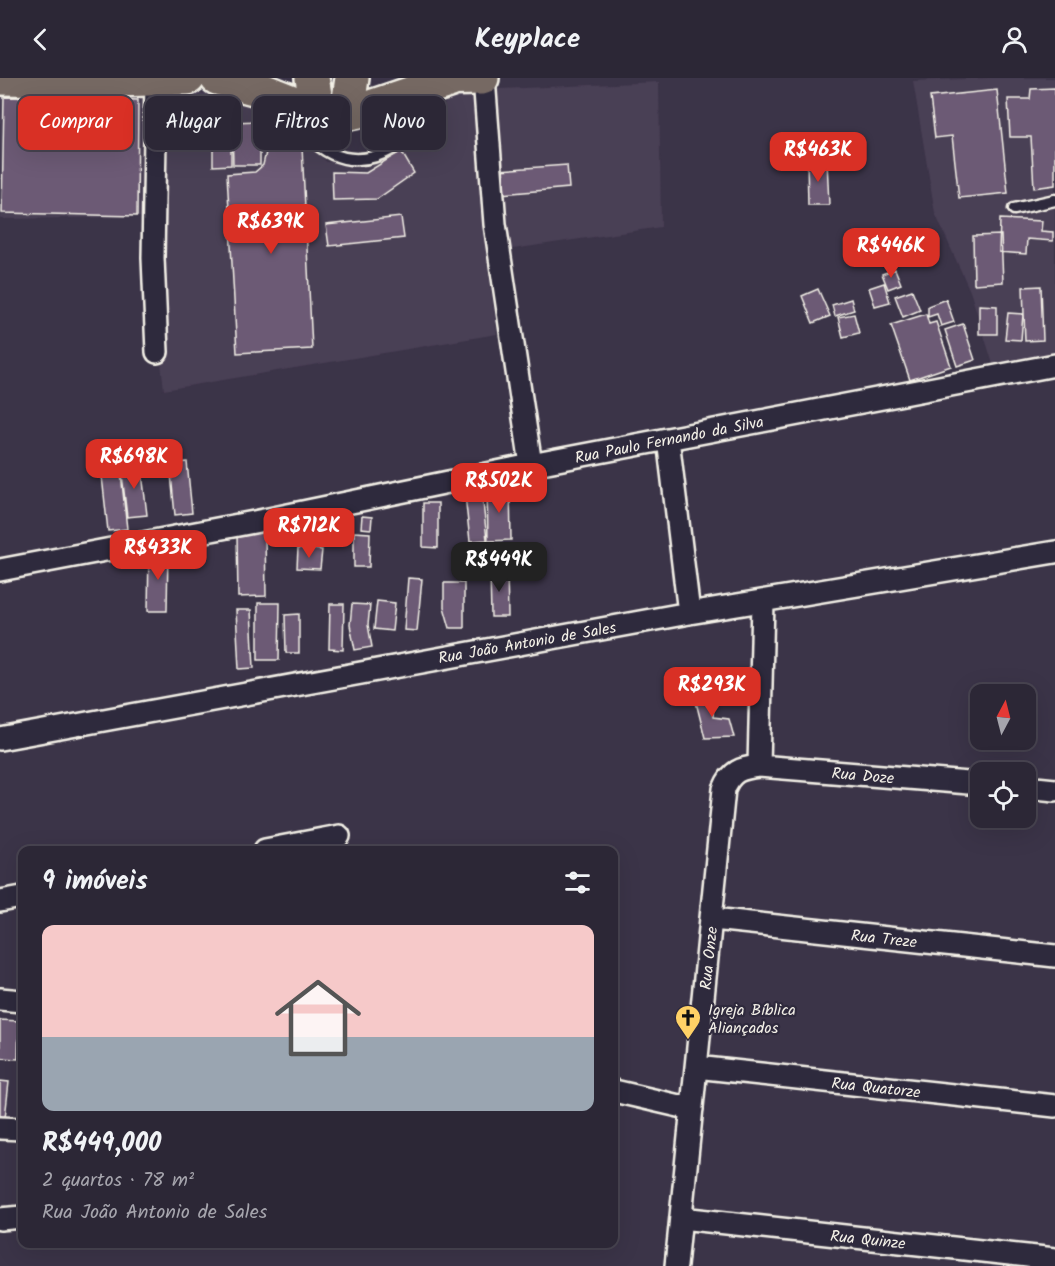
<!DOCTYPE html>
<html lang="pt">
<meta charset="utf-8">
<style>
body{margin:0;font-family:Kalam,sans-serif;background:#383342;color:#f1f3f6;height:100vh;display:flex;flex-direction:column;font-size:22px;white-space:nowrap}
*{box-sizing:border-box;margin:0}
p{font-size:20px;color:#a6a5ad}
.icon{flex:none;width:33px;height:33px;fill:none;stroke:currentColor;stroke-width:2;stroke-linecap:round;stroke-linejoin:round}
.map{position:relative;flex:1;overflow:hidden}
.sheet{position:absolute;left:18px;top:768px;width:600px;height:402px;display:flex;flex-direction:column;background:#2c2736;border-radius:12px;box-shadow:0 6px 24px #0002,0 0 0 2px #484451}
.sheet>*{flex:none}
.hud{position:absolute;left:18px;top:18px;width:600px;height:54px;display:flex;gap:12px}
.needle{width:39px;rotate:7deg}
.fabs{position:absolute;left:970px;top:606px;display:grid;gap:12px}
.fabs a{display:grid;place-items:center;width:66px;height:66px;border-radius:12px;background:#2c2736;box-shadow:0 6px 24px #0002,0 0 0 2px #484451;font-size:30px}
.price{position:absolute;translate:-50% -51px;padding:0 14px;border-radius:12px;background:#d93025;color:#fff;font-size:20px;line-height:39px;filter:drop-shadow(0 2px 3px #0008)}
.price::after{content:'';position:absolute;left:50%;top:36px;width:18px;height:14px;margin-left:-9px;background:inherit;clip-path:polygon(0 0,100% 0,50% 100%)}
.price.current{background:#222;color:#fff}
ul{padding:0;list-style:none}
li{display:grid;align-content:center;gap:12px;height:318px;padding:0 24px}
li+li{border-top:2px solid #484451}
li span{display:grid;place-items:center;height:186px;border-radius:12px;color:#555}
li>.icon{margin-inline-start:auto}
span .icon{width:108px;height:108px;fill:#fffc;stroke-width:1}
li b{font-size:26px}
h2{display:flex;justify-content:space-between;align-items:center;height:72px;padding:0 24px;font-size:26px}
.chip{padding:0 21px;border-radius:12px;background:#2c2736;box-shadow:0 6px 24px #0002,0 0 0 2px #484451;font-size:21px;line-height:54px}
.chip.current{background:#d93025;color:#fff}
header{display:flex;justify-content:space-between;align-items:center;height:78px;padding:0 24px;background:#2c2736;font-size:27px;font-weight:600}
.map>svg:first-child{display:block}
.built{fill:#4a3f55}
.building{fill:#6c5a74;stroke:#f4f1e8;stroke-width:1.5}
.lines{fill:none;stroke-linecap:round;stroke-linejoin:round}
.lane-casing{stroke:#f4f1e8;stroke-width:15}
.street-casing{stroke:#f4f1e8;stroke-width:26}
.primary-casing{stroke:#f4f1e8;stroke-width:38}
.lane{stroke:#2f2a3d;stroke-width:10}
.street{stroke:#2f2a3d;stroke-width:21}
.primary{stroke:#766964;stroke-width:33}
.labels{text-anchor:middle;stroke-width:4.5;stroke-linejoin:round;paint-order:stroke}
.street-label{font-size:16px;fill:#f4f1e8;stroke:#2f2a3d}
.poi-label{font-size:16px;fill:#f4f1e8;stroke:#2f2a3d;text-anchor:start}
</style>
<header><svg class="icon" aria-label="back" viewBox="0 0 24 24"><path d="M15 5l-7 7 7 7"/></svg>Keyplace<svg class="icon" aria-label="person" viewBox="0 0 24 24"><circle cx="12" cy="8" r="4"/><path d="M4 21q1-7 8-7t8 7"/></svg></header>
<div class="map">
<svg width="1055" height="1188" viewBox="0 0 1055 1188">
<rect width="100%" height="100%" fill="#3b3448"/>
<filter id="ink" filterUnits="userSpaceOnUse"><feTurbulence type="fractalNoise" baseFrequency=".0167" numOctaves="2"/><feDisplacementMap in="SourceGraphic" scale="12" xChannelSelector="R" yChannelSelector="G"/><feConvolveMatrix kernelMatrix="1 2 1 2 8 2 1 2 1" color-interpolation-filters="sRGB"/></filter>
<g filter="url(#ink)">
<!-- built -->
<path class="built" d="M991,0H1055V275L993,286L970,213L935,135L913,3Z
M659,4L661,149L486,175L497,256L164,312L145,139L0,141V12L234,16L297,58L327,84L415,72L453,13Z"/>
<!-- building -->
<path class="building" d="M1055,10V107L1034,110L1031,59H1010L1008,21H1030L1031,11Z
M997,12L1008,115L959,120L952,58L935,60L930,19Z
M4,19L138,22L137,138L2,135Z
M215,22L233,23L231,53L214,51Z
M260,43V87H233L232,44Z
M231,55V87L213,88V56Z
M302,69L312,271L237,275L227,96L255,94L263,87L267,70Z
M401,73L414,95L377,121L333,122L332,94L366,95Z
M807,82H827L829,127H808Z
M567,87L569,110L501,116L499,92Z
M401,139L404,160L329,168L326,147Z
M1000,141L1042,143L1041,153L1053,154V163L1027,161L1026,176L999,174Z
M1001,157L1003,204L974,206L973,158Z
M895,191L901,206L888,211L882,196Z
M884,205L890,224L875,228L869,210Z
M1041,208L1043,262L1025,263L1023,209Z
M818,211L830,238L813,245L802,218Z
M912,212L920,232L903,239L895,218Z
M851,221L854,232L835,238L832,227Z
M946,221L954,244L941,248L937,236L928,239V228Z
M979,227L997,228V256H979Z
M1008,235L1023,236L1021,262L1005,261Z
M854,236L859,255L843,259L838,239Z
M926,236L929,246L936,244L951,288L910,302L891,247Z
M963,246L975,282L957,288L945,252Z
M119,377L127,451L108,453L100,380Z
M187,384L192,435L175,437L170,386Z
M141,386L147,437L127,439L121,388Z
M510,409L511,462L488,463L487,410Z
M482,415L487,462L470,463L465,417Z
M423,425H438V470L423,469Z
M362,438L372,439L371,451L361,450Z
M354,454L370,455L369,489H354Z
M237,455H265L266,518L238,519Z
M298,470L322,472L320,491L297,490Z
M149,473L168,474L167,533H148Z
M490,491H507L508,539H491Z
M408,500L422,501L417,553L404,552Z
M444,505H464V550H450L444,529Z
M377,523L395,525L392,553L374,551Z
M258,525H280L279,582H258Z
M330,526H344L343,572L329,571Z
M352,526L370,527L368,547L372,569L355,572L350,547Z
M236,532H251L254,590L239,591Z
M299,536V575H286L285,537Z
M714,613L713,639L729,641L734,659L705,660L694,616Z
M0,942L19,943L18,981L0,980Z
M0,1003L9,1004L5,1040L0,1039Z
M22,1010V1039H19Z"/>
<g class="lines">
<defs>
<path id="lane" d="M288,30C312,72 347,97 394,70C404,64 415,58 422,47C429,37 431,24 435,12
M1014,131L1055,122"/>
<path id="street" d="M484,0L495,146L531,387
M156,1L153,180L157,274
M668,361L689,535
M0,492L254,444L531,387L1055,287
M0,661L689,535L1055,474
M759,688L763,524
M1026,709L1055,712
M265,772L339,758
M0,823L22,819
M713,841L1055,878
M0,921L22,923
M696,989L1055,1028
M614,1013L692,1031
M0,1050L22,1051
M681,1140L1055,1181
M0,1141L22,1139
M676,1188L724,711C731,693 741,690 759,688L981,706"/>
<path id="primary" d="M0,0L113,2L188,0
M217,0L265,13L330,39L359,33L451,2
M312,0L315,17L323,37
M430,1L482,0
M341,38L349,21L352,0"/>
</defs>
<!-- lane casing -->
<use href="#lane" class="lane-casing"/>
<!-- street casing -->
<use href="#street" class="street-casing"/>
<!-- primary casing -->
<use href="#primary" class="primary-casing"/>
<!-- lane -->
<use href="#lane" class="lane"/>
<!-- street -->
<use href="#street" class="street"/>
<!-- primary -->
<use href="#primary" class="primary"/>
</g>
</g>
<!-- icons -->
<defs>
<symbol id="church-pin" viewBox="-11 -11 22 30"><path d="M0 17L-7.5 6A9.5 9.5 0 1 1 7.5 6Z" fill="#ffd166" stroke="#2f2a3d"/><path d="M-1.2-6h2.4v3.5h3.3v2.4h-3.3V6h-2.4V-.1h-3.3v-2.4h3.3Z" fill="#111"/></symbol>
</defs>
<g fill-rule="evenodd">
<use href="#church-pin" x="673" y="925" width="30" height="40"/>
</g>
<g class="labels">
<!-- street labels -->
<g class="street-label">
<text transform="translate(669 361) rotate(-11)" y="6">Rua Paulo Fernando da Silva</text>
<text transform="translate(527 564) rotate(-10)" y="6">Rua João Antonio de Sales</text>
<text transform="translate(863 697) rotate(5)" y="6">Rua Doze</text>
<text transform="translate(884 860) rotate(6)" y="6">Rua Treze</text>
<text transform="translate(708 880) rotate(-84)" y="6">Rua Onze</text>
<text transform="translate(876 1009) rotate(6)" y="6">Rua Quatorze</text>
<text transform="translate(868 1161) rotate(6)" y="6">Rua Quinze</text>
</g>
<!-- poi labels -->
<g class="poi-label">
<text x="708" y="937">Igreja Bíblica<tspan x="708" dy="18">Aliançados</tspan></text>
</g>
</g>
</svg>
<div class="fabs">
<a><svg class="needle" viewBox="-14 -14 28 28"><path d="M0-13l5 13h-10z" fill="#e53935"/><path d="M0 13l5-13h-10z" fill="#a6a5ad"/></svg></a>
<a><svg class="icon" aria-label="locate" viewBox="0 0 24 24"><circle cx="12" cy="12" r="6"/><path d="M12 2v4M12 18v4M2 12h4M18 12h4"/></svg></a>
</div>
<b class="price" style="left:818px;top:105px">R$463K</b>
<b class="price" style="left:271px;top:177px">R$639K</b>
<b class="price" style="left:891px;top:201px">R$446K</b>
<b class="price" style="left:134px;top:412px">R$698K</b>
<b class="price" style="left:499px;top:436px">R$502K</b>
<b class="price" style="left:309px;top:481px">R$712K</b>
<b class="price" style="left:158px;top:503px">R$433K</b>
<b class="price current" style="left:499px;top:515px">R$449K</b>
<b class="price" style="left:712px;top:640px">R$293K</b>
<div class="hud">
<a class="chip current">Comprar</a>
<a class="chip">Alugar</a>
<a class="chip">Filtros</a>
<a class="chip">Novo</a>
</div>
<section class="sheet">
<h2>9 imóveis<svg class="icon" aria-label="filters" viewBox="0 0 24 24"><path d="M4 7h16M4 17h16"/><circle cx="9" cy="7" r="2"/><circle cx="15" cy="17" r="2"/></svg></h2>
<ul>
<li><span style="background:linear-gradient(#f6c9c9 60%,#9aa5b1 0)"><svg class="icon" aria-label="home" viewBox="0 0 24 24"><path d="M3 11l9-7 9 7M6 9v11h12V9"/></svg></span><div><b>R$449,000</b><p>2 quartos · 78 m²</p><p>Rua João Antonio de Sales</p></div></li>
</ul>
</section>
</div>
